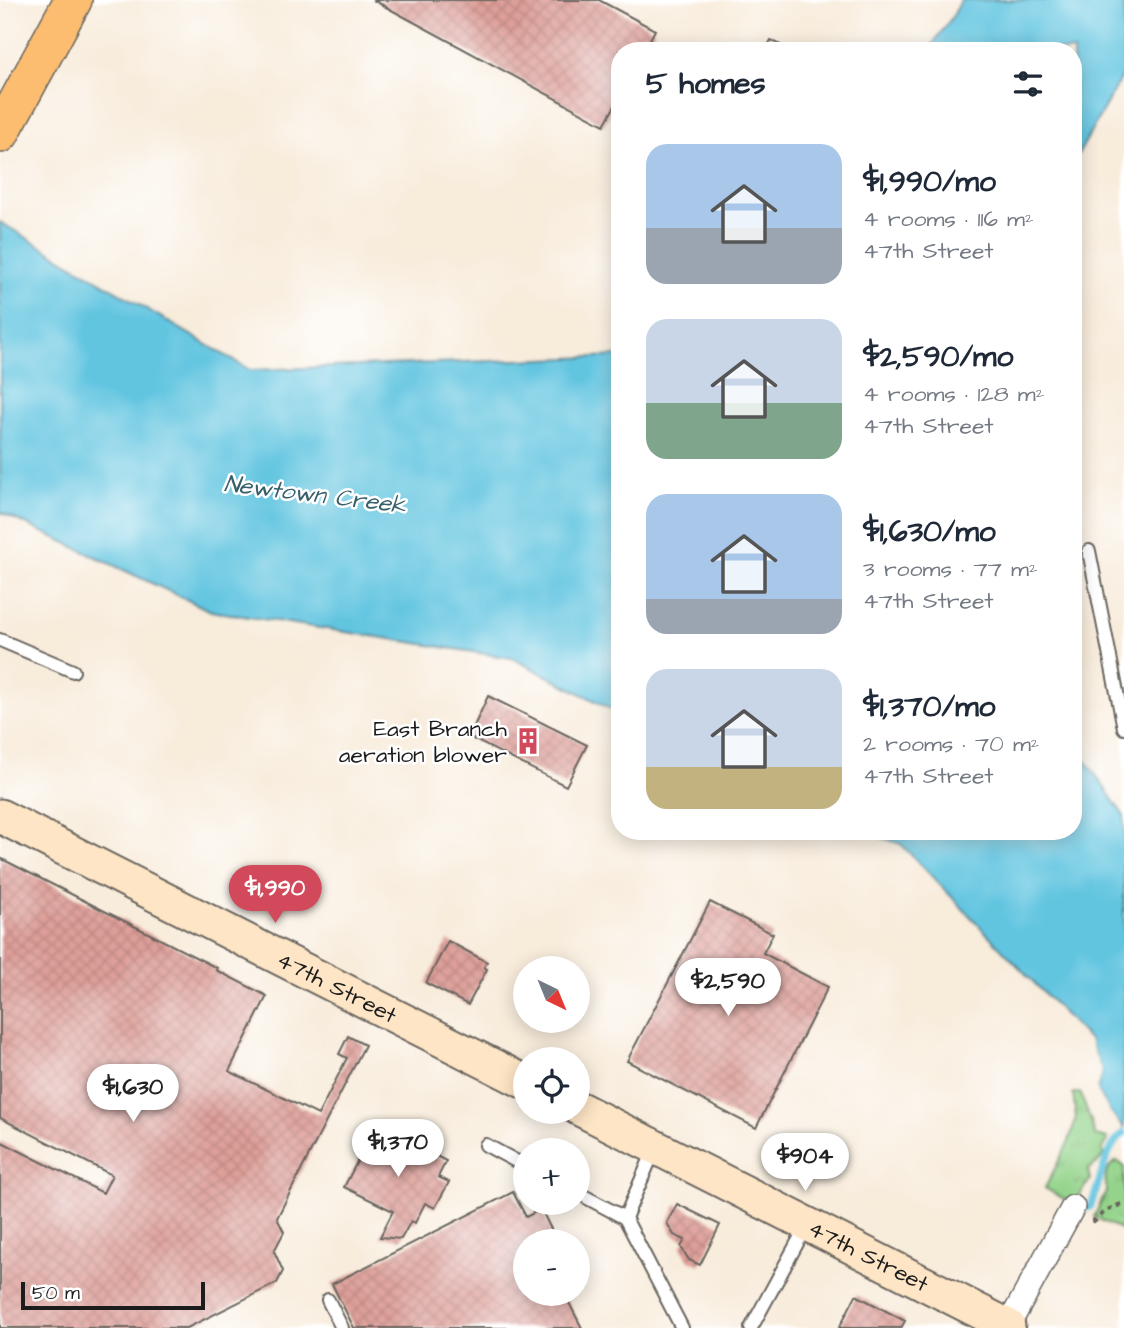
<!DOCTYPE html>
<meta charset="utf-8">
<style>
body{margin:0;font-family:"Architects Daughter",sans-serif;background:#f6f6f7;color:#1f2937;height:100vh;display:flex;flex-direction:column;font-size:26px;white-space:nowrap}
*{box-sizing:border-box;margin:0}
p{font-size:23px;color:#747a83}
.icon{flex:none;width:38px;height:38px;fill:none;stroke:currentColor;stroke-width:2;stroke-linecap:round;stroke-linejoin:round}
.map{position:relative;flex:1;overflow:hidden}
.sheet{position:absolute;left:611px;top:42px;width:471px;height:798px;display:flex;flex-direction:column;background:#fff;border-radius:28px;box-shadow:0 4px 18px #0003}
.sheet>*{flex:none}
.needle{width:46px;rotate:137deg}
.controls{position:absolute;left:513px;top:956px;display:grid;gap:14px}
.controls a{display:grid;place-items:center;width:77px;height:77px;border-radius:50%;background:#fff;box-shadow:0 4px 18px #0003;font-size:35px}
.scale{position:absolute;left:21px;bottom:18px;width:184px;box-sizing:border-box;padding-left:7px;border:4px solid #1c1c1c;border-top:0;font-size:19px;line-height:24px;white-space:nowrap;color:#1c1c1c;-webkit-text-stroke:5px #fff;paint-order:stroke}
.price{position:absolute;translate:-50% -60px;padding:0 16px;border-radius:24px;background:#fff;color:#222;font-size:23px;line-height:46px;filter:drop-shadow(0 2px 4px #0008)}
.price::after{content:'';position:absolute;left:50%;top:42px;width:21px;height:16px;margin-left:-10px;background:inherit;clip-path:polygon(0 0,100% 0,50% 100%)}
.price.active{background:#d1495b;color:#fff}
ul{padding:0;list-style:none}
li{display:flex;align-items:center;gap:21px;height:175px;padding:0 35px}
li span{display:grid;place-items:center;flex:none;width:196px;height:140px;border-radius:21px;color:#555}
li>.icon{margin-inline-start:auto}
span .icon{width:84px;height:84px;fill:#fffc;stroke-width:1}
li b{font-size:30px}
h2{display:flex;justify-content:space-between;align-items:center;height:84px;padding:0 35px;font-size:30px}
.map>svg:first-child{display:block}
.grass{fill:url(#grass-tufts);stroke:#587852;stroke-width:2}
.water{fill:#62c5e0;stroke:#3f707e;stroke-width:2}
.pier{fill:#f8ecdb}
.lines{fill:none;stroke-linecap:round;stroke-linejoin:round}
.stream{stroke:#62c5e0;stroke-width:7}
.building{fill:url(#building-cross-hatch)}
.lane-casing{stroke:#69655f;stroke-width:16}
.street-casing{stroke:#69655f;stroke-width:26}
.secondary-casing{stroke:#69655f;stroke-width:37}
.primary-casing{stroke:#69655f;stroke-width:40}
.path{stroke:#69655f;stroke-width:4.5;stroke-dasharray:5 5;stroke-linecap:butt}
.lane{stroke:#fff;stroke-width:12}
.street{stroke:#fff;stroke-width:23}
.secondary{stroke:#fee5c5;stroke-width:33}
.primary{stroke:#fcbd6f;stroke-width:37}
.labels{text-anchor:middle;stroke-width:5;stroke-linejoin:round;paint-order:stroke}
.poi-label{font-size:23px;fill:#1c1c1c;stroke:#fff;text-anchor:end}
.street-label{font-size:23px;fill:#1c1c1c;stroke:#fff}
.water-label{font-size:24px;font-style:italic;fill:#38606a;stroke:#fff}
</style>
<div class="map">
<svg width="1124" height="1328" viewBox="0 0 1124 1328">
<defs>
<pattern id="grass-tufts" width="24" height="20" patternUnits="userSpaceOnUse" patternTransform="scale(1.75)"><rect width="24" height="20" fill="#93d389"/><path d="M3 7l-1-3M5 7V3M7 7l1-3M15 17l-1-3M17 17v-4M19 17l1-3" fill="none" stroke="#7eb576"/></pattern>
<pattern id="building-cross-hatch" width="8" height="8" patternUnits="userSpaceOnUse" patternTransform="scale(1.75)"><rect width="8" height="8" fill="#de9f99"/><path d="M0 0l8 8M0 8l8-8" fill="none" stroke="#be8883"/></pattern>
</defs>
<rect width="100%" height="100%" fill="#fff"/>
<filter id="ink" filterUnits="userSpaceOnUse"><feTurbulence type="fractalNoise" baseFrequency=".0143" numOctaves="2"/><feDisplacementMap in="SourceGraphic" scale="14" xChannelSelector="R" yChannelSelector="G"/><feConvolveMatrix kernelMatrix="1 2 1 2 8 2 1 2 1" color-interpolation-filters="sRGB"/></filter>
<filter id="wash" filterUnits="userSpaceOnUse"><feTurbulence type="fractalNoise" baseFrequency=".00686" numOctaves="4" result="noise"/><feDisplacementMap in="SourceGraphic" scale="28" xChannelSelector="R" yChannelSelector="G"/><feGaussianBlur stdDeviation="1.57" result="paint"/><feColorMatrix in="noise" values="0 0 0 0 0 0 0 0 0 0 0 0 0 0 0 0 0 1.4 0 .05"/><feComposite in="paint" operator="in"/></filter>
<g filter="url(#wash)">
<rect width="100%" height="100%" fill="#f8ecdb"/>
<!-- grass -->
<path class="grass" d="M1073,1093H1080L1091,1121L1095,1136L1108,1139L1102,1151L1105,1154L1097,1163L1088,1170L1090,1180L1073,1204L1045,1188L1069,1141L1076,1118Z
M1117,1161L1124,1166V1231L1094,1217L1107,1190C1104,1178 1105,1167 1117,1161Z"/>
<!-- water -->
<path class="water" d="M961,0H1124V72L1073,164V51H928L954,14Z
M0,222L250,370L619,356V713L512,658L211,611L0,512Z
M1073,742L1124,816V1129L1111,1114L1097,1090L1102,1072L1089,1040L901,844L863,831H1073Z"/>
<!-- pier -->
<path class="pier" d="M1078,1034L1089,1040L1102,1072L1097,1090L1111,1114L1124,1129V1132L1108,1116L1094,1091L1098,1072L1086,1042Z"/>
<g class="lines">
<!-- stream -->
<path class="stream" d="M1075,1211L1090,1207C1101,1184 1103,1149 1124,1133"/>
</g>
<g id="blocks">
<!-- building -->
<path class="building" d="M373,0H599L655,30L644,51H620V97L604,125Z
M771,40L791,51H765Z
M488,696L587,745L566,786L469,737Z
M0,858L217,968L216,970L267,996L229,1071L318,1115L347,1058L339,1054L348,1036L365,1045L277,1218L284,1232L274,1251L283,1271L277,1283L187,1328H0V1141L103,1193L112,1175L0,1118Z
M710,902L773,934L763,953L828,987L756,1128L627,1061Z
M448,941L487,962L484,967L487,969L468,1005L426,983Z
M376,1125L446,1161L438,1177L449,1182L435,1208L425,1203L415,1223L411,1221L401,1239L380,1237L393,1211L344,1187Z
M513,1192L526,1217L541,1209L553,1233L538,1241H525V1293H564L582,1328H354L332,1284Z
M677,1204L720,1225L700,1265L689,1260L681,1247L685,1240L674,1235L667,1223Z
M856,1295L905,1321L901,1328H839Z"/>
</g>
</g>
<g filter="url(#ink)">
<use href="#blocks" fill-opacity="0" stroke="#69655f" stroke-width="2"/>
<g class="lines">
<defs>
<path id="lane" d="M1089,551L1124,728
M0,640L73,671
M486,1145L525,1166
M655,1148L625,1218L682,1328
M578,1193L625,1218
M328,1300L342,1328
M751,1328L807,1225"/>
<path id="street" d="M1008,1326L1073,1207"/>
<g id="secondary">
<path id="s1" d="M0,816L525,1082"/>
<path id="s2" d="M578,1108L1008,1326V1328"/>
</g>
<path id="primary" d="M0,134L73,0"/>
</defs>
<!-- lane casing -->
<use href="#lane" class="lane-casing"/>
<!-- street casing -->
<use href="#street" class="street-casing"/>
<!-- secondary casing -->
<use href="#secondary" class="secondary-casing"/>
<!-- primary casing -->
<use href="#primary" class="primary-casing"/>
<!-- path -->
<path class="path" d="M1092,1220L1095,1221L1105,1211L1124,1203"/>
<!-- lane -->
<use href="#lane" class="lane"/>
<!-- street -->
<use href="#street" class="street"/>
<!-- secondary -->
<use href="#secondary" class="secondary"/>
<!-- primary -->
<use href="#primary" class="primary"/>
</g>
</g>
<!-- icons -->
<defs>
<symbol id="building-bare" viewBox="-9 -9 18 18"><path d="M-4-6H4V6H1V3H-1V6H-4ZM-2.5-4.3h1.7v1.8h-1.7ZM.8-4.3h1.7v1.8H.8ZM-2.5-1h1.7V.8h-1.7ZM.8-1h1.7V.8H.8Z" fill="#d1495b" stroke="#fff" stroke-width="2.5" paint-order="stroke"/></symbol>
</defs>
<g fill-rule="evenodd">
<use href="#building-bare" x="509" y="722" width="38" height="38"/>
</g>
<g class="labels">
<!-- poi labels -->
<g class="poi-label">
<text x="507" y="736">East Branch<tspan x="507" dy="26">aeration blower</tspan></text>
</g>
<!-- street labels -->
<g class="street-label">
<text dy="8" stroke="none"><textPath href="#s1" startOffset="378">47th Street</textPath></text>
<text dy="8" stroke="none"><textPath href="#s2" startOffset="326">47th Street</textPath></text>
</g>
<!-- water labels -->
<g class="water-label">
<text transform="translate(315 494) rotate(7)" y="8">Newtown Creek</text>
</g>
</g>
</svg>
<div class="controls">
<a><svg class="needle" viewBox="-14 -14 28 28"><path d="M0-13l5 13h-10z" fill="#e53935"/><path d="M0 13l5-13h-10z" fill="#747a83"/></svg></a>
<a><svg class="icon" aria-label="locate" viewBox="0 0 24 24"><circle cx="12" cy="12" r="6"/><path d="M12 2v4M12 18v4M2 12h4M18 12h4"/></svg></a>
<a>+</a>
<a>−</a>
</div>
<div class="scale">50 m</div>
<b class="price active" style="left:275px;top:925px">$1,990</b>
<b class="price" style="left:728px;top:1018px">$2,590</b>
<b class="price" style="left:133px;top:1124px">$1,630</b>
<b class="price" style="left:398px;top:1179px">$1,370</b>
<b class="price" style="left:805px;top:1193px">$904</b>
<section class="sheet">
<h2>5 homes<svg class="icon" aria-label="filters" viewBox="0 0 24 24"><path d="M4 7h16M4 17h16"/><circle cx="9" cy="7" r="2"/><circle cx="15" cy="17" r="2"/></svg></h2>
<ul>
<li><span style="background:linear-gradient(#a9c7e8 60%,#9aa5b1 0)"><svg class="icon" aria-label="home" viewBox="0 0 24 24"><path d="M3 11l9-7 9 7M6 9v11h12V9"/></svg></span><div><b>$1,990/mo</b><p>4 rooms · 116 m²</p><p>47th Street</p></div></li>
<li><span style="background:linear-gradient(#c9d6e8 60%,#7fa58c 0)"><svg class="icon" aria-label="home" viewBox="0 0 24 24"><path d="M3 11l9-7 9 7M6 9v11h12V9"/></svg></span><div><b>$2,590/mo</b><p>4 rooms · 128 m²</p><p>47th Street</p></div></li>
<li><span style="background:linear-gradient(#a9c7e8 75%,#9aa5b1 0)"><svg class="icon" aria-label="home" viewBox="0 0 24 24"><path d="M3 11l9-7 9 7M6 9v11h12V9"/></svg></span><div><b>$1,630/mo</b><p>3 rooms · 77 m²</p><p>47th Street</p></div></li>
<li><span style="background:linear-gradient(#c9d6e8 70%,#c2b280 0)"><svg class="icon" aria-label="home" viewBox="0 0 24 24"><path d="M3 11l9-7 9 7M6 9v11h12V9"/></svg></span><div><b>$1,370/mo</b><p>2 rooms · 70 m²</p><p>47th Street</p></div></li>
</ul>
</section>
</div>
